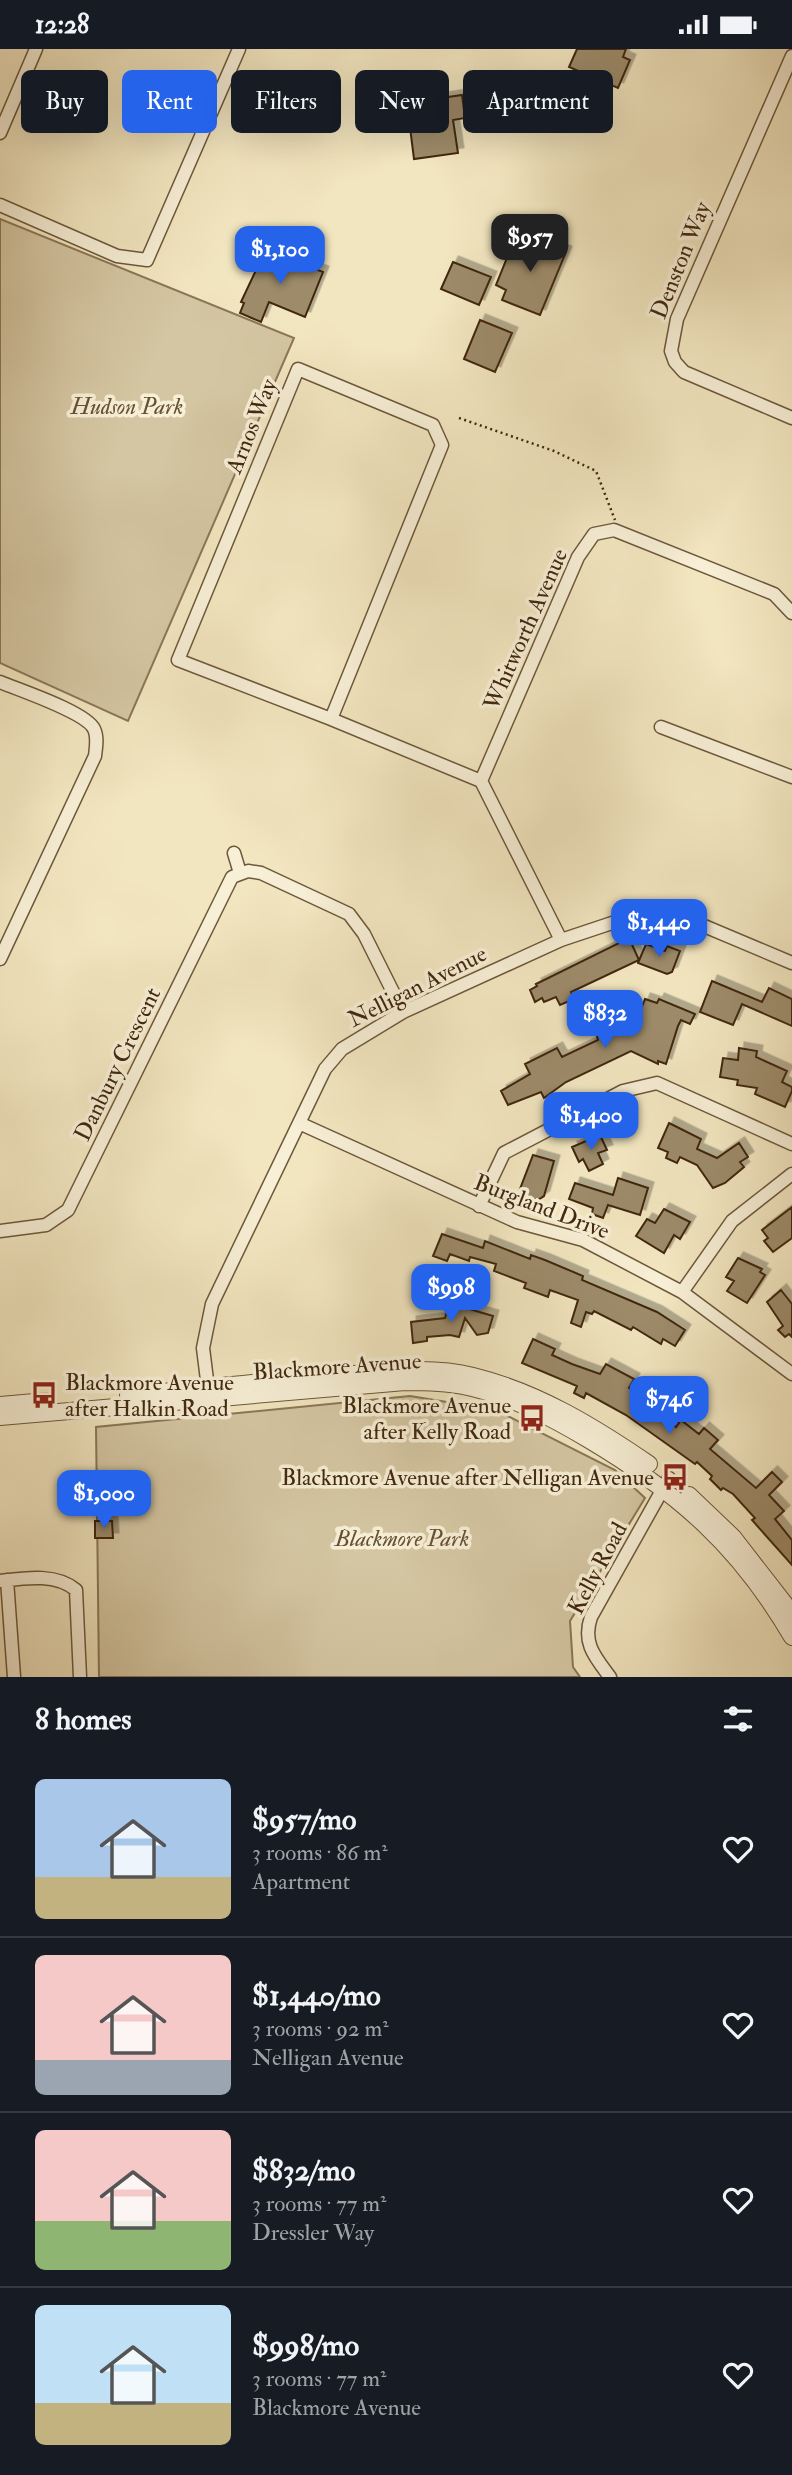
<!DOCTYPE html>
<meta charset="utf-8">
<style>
body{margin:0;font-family:"IM FELL Double Pica",serif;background:#20242c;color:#f1f3f6;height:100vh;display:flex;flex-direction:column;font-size:26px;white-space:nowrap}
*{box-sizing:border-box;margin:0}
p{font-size:23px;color:#9ea1a6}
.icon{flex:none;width:38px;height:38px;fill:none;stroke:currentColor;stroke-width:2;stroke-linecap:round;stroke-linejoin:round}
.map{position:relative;height:1628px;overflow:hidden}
.drawer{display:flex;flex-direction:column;background:#171b24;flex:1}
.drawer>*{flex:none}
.guide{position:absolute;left:21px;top:21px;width:751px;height:63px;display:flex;gap:14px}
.price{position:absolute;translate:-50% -60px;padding:0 16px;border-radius:14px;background:#2563eb;color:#fff;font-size:23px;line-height:46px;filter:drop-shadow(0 2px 4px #0008)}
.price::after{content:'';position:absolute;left:50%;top:42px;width:21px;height:16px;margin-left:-10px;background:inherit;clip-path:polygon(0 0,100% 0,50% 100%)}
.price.selected{background:#222;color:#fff}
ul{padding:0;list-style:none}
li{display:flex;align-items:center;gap:21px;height:175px;padding:0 35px}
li+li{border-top:2px solid #363941}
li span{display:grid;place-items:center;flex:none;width:196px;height:140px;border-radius:10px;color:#555}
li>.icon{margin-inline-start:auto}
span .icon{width:84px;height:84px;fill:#fffc;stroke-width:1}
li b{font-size:30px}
h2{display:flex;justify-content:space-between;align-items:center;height:84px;padding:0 35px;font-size:30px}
.tag{padding:0 24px;border-radius:10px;background:#171b24;box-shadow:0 7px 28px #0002;font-size:24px;line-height:63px}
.tag.selected{background:#2563eb;color:#fff}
.status{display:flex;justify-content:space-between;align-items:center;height:49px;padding:0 35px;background:#171b24;direction:ltr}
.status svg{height:19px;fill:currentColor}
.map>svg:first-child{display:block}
.green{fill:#d4c6a2;stroke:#8a7758;stroke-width:2}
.building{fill:#9d8b6b;stroke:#41280f;stroke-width:2;filter:url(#shadow)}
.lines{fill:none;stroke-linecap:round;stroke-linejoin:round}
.minor-casing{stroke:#6d583b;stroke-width:15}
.tertiary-casing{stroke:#6d583b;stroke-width:18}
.path{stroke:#41280f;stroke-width:2.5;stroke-dasharray:2 3.5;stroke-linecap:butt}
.minor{stroke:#f7efd6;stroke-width:12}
.tertiary{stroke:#f7efd6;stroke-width:16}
.labels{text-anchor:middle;stroke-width:7;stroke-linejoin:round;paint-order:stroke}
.street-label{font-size:23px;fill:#41280f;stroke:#f7efd6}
.park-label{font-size:23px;font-style:italic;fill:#665034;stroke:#f7efd6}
.poi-label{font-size:23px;fill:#41280f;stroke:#f7efd6;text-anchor:end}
</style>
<div class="status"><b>12:28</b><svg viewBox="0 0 49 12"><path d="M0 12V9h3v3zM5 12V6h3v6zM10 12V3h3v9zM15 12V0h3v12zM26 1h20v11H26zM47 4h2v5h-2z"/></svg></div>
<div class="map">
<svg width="792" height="1628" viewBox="0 0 792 1628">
<defs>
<filter id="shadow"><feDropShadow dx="5.5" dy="-5.5" stdDeviation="0" flood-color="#0004"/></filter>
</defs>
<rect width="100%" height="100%" fill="#f2e6c0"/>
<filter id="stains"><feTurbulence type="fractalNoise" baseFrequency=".00286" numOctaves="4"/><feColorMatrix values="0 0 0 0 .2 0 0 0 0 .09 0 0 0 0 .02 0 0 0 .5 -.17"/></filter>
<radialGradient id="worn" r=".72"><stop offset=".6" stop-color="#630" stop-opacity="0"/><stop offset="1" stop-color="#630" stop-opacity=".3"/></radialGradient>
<!-- green -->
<path class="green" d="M0,170L294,289L128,672L0,614Z
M410,1347L496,1361L615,1421L645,1449L570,1572L573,1618L580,1628H99L96,1378Z"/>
<!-- building -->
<path class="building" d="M577,0H626L623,8L630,11L618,39L569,18Z
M462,46L465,69L453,71L458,104L414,110L407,54Z
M527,188L566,203L540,266L502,251L506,241L496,236L513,194L523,198Z
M266,200L323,223L305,268L269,253L261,273L240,264L244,254L241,253Z
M453,213L491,228L479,256L441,240Z
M480,271L512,284L495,323L464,310Z
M629,889L639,911L571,943L574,950L560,956L556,948L544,953L542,949L535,953L530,941L537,937L536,935Z
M646,895L665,902L667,897L680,902L672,923L667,925L638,914Z
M712,932L762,953L769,939L792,950V977L742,955L733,976L700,963Z
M645,950L657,954L659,950L695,965L690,975L681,971L678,977L666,1015L658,1012V1015L631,1002L566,1033L544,1049L541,1043L508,1056L501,1042L530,1025L525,1015L557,999L562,1008L598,991L597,987L638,967Z
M739,999L757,1002L756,1008L787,1022L782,1033L792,1038V1042L785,1058L755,1045L757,1039L737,1036L738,1031L720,1028L723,1009L738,1011Z
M669,1074L701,1090L697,1100L717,1109L739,1094L748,1108L740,1113L744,1118L725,1134L713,1139L697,1116L680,1108L677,1114L666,1109L668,1103L658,1099Z
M600,1086L607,1101L598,1104L603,1115L589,1122L583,1110L579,1113L572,1098Z
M533,1106L554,1112L544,1147L538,1151L524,1148L526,1142L520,1140Z
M618,1129L648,1139L640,1166L608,1156L603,1169L592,1165L593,1159L569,1150L575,1134L613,1146Z
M792,1158V1189L773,1203L764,1192L768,1189L762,1181Z
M664,1160L690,1173L680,1190L674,1186L664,1204L636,1187L647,1170L655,1174Z
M442,1185L483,1199L485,1192L530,1210L531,1206L545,1211L583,1227L582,1231L657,1263L685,1281L675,1297L663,1290L661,1295L633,1278L631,1281L594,1262L592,1265L586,1263L581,1278L571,1274L578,1251L550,1241L548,1248L524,1239L526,1234L494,1222L496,1215L470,1208L469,1212L450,1205L447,1212L433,1207Z
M738,1209L762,1220L760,1223L765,1226L747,1254L727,1242L734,1232L726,1228Z
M781,1241L792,1255V1288L789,1285L785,1288L778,1281L783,1277L767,1253Z
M449,1254L493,1267L488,1284L477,1286L465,1269L459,1288L450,1286L427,1288V1292L413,1294L411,1273L445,1269Z
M533,1290L555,1300L552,1306L572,1315L600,1325L606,1315L634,1330L629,1339L663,1361L659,1366L676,1378L681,1371L699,1385L704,1379L718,1391L710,1400L756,1439L772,1423L782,1433L769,1446L784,1462L775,1470L792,1491V1516L752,1471L755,1469L733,1445L723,1439L721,1441L710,1430L712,1427L697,1413L695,1415L626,1366L586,1344L584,1349L574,1344L577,1337L522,1314Z
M95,1472H112L113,1489H95Z"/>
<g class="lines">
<defs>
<path id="minor" d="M792,7L677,270L671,302L675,313L684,323L792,369
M0,84L36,0
M0,156L117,207L147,211L239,0
M0,633C19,641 86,663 94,680C98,688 96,698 95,707L0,910
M331,670L178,611L298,320L433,376L442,396L331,670L481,732
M661,678L792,728
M234,804L240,824
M561,891L481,732L578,508L594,485L614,481L774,545L792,564
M299,1074L517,1173L583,1191L682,1243L792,1325
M479,1157L504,1104L623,1042L657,1034L792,1095
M0,1182L46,1176L68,1161L232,828L248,822L261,824L349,865L364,885L403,963
M682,1243L732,1172L792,1125
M209,1347L203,1299L212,1255L325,1020L342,1000L403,963L561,891L648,862L678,866L792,914
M7,1531L14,1628
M0,1532C25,1529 56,1524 76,1541L80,1628
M610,1628C595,1608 582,1594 591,1568L669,1429"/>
<path id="tertiary" d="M128,1346C203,1340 277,1330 351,1325C392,1322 433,1317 473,1327C538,1343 595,1378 649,1415
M0,1356L46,1352
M0,1368L405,1333C424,1333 444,1333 463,1337C508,1346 549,1367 589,1391C678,1444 739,1497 792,1588
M689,1446L733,1488L792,1564"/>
</defs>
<!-- minor casing -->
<use href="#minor" class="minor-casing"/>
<!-- tertiary casing -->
<use href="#tertiary" class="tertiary-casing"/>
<!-- path -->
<path class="path" d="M459,369L554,402L596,422L615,471"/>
<!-- minor -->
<use href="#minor" class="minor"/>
<!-- tertiary -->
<use href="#tertiary" class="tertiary"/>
</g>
<!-- icons -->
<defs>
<symbol id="bus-bare" viewBox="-9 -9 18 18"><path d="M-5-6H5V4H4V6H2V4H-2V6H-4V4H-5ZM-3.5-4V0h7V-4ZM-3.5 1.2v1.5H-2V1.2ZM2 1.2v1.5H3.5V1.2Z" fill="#8f2418" stroke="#f7efd6" stroke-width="2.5" paint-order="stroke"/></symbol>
</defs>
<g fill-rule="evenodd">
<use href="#bus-bare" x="25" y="1327" width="38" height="38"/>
<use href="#bus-bare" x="513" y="1350" width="38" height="38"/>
<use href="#bus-bare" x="656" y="1409" width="38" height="38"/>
</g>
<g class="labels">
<!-- street labels -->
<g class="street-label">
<text transform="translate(680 211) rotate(-68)" y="8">Denston Way</text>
<text transform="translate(251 377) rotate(-68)" y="8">Arnos Way</text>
<text transform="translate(525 580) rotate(-66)" y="8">Whitworth Avenue</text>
<text transform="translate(417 937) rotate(-27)" y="8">Nelligan Avenue</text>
<text transform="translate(117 1015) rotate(-64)" y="8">Danbury Crescent</text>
<text transform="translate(542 1157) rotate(21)" y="8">Burgland Drive</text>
<text transform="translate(337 1317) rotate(-4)" y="8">Blackmore Avenue</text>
<text transform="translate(597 1519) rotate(-62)" y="8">Kelly Road</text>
</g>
<!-- park labels -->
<g class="park-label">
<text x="127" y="365">Hudson Park</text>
<text x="402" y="1497">Blackmore Park</text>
</g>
<!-- poi labels -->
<g class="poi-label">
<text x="65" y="1341" text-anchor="start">Blackmore Avenue<tspan x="65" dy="26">after Halkin Road</tspan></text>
<text x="511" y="1364">Blackmore Avenue<tspan x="511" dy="26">after Kelly Road</tspan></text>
<text x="654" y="1436">Blackmore Avenue after Nelligan Avenue</text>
</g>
</g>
<rect width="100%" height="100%" filter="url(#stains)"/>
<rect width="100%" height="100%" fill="url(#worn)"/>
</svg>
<b class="price selected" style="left:530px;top:225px">$957</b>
<b class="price" style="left:280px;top:237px">$1,100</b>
<b class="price" style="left:659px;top:910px">$1,440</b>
<b class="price" style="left:605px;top:1001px">$832</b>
<b class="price" style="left:591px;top:1103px">$1,400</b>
<b class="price" style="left:451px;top:1275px">$998</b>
<b class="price" style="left:669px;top:1387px">$746</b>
<b class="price" style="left:104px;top:1481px">$1,000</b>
<div class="guide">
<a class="tag">Buy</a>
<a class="tag selected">Rent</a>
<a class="tag">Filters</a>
<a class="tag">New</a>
<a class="tag">Apartment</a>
</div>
</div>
<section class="drawer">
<h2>8 homes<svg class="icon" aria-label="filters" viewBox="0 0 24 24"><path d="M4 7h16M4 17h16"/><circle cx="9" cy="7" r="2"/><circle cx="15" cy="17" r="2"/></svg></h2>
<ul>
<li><span style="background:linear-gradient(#a9c7e8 70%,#c2b280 0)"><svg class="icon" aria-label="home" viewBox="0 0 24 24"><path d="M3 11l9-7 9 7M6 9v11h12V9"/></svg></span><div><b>$957/mo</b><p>3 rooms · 86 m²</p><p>Apartment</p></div><svg class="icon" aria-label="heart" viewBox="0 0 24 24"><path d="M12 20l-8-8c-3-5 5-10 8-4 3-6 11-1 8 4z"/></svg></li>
<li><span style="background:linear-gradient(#f6c9c9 75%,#9aa5b1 0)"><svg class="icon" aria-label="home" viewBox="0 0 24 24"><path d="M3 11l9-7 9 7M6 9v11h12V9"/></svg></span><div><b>$1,440/mo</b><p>3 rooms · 92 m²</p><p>Nelligan Avenue</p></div><svg class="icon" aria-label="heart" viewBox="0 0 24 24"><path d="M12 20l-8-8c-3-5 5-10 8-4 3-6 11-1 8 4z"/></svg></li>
<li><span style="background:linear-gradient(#f6c9c9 65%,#8fb573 0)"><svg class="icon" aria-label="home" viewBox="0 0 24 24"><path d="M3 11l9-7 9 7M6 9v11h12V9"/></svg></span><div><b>$832/mo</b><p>3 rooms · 77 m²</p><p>Dressler Way</p></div><svg class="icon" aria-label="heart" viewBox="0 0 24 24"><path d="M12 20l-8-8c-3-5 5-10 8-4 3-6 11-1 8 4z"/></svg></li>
<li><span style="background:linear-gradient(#bfe0f5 70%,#c2b280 0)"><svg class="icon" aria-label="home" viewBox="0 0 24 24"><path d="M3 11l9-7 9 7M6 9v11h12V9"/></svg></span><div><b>$998/mo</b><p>3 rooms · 77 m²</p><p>Blackmore Avenue</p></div><svg class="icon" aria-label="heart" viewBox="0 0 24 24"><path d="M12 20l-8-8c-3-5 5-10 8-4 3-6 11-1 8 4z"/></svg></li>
</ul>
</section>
